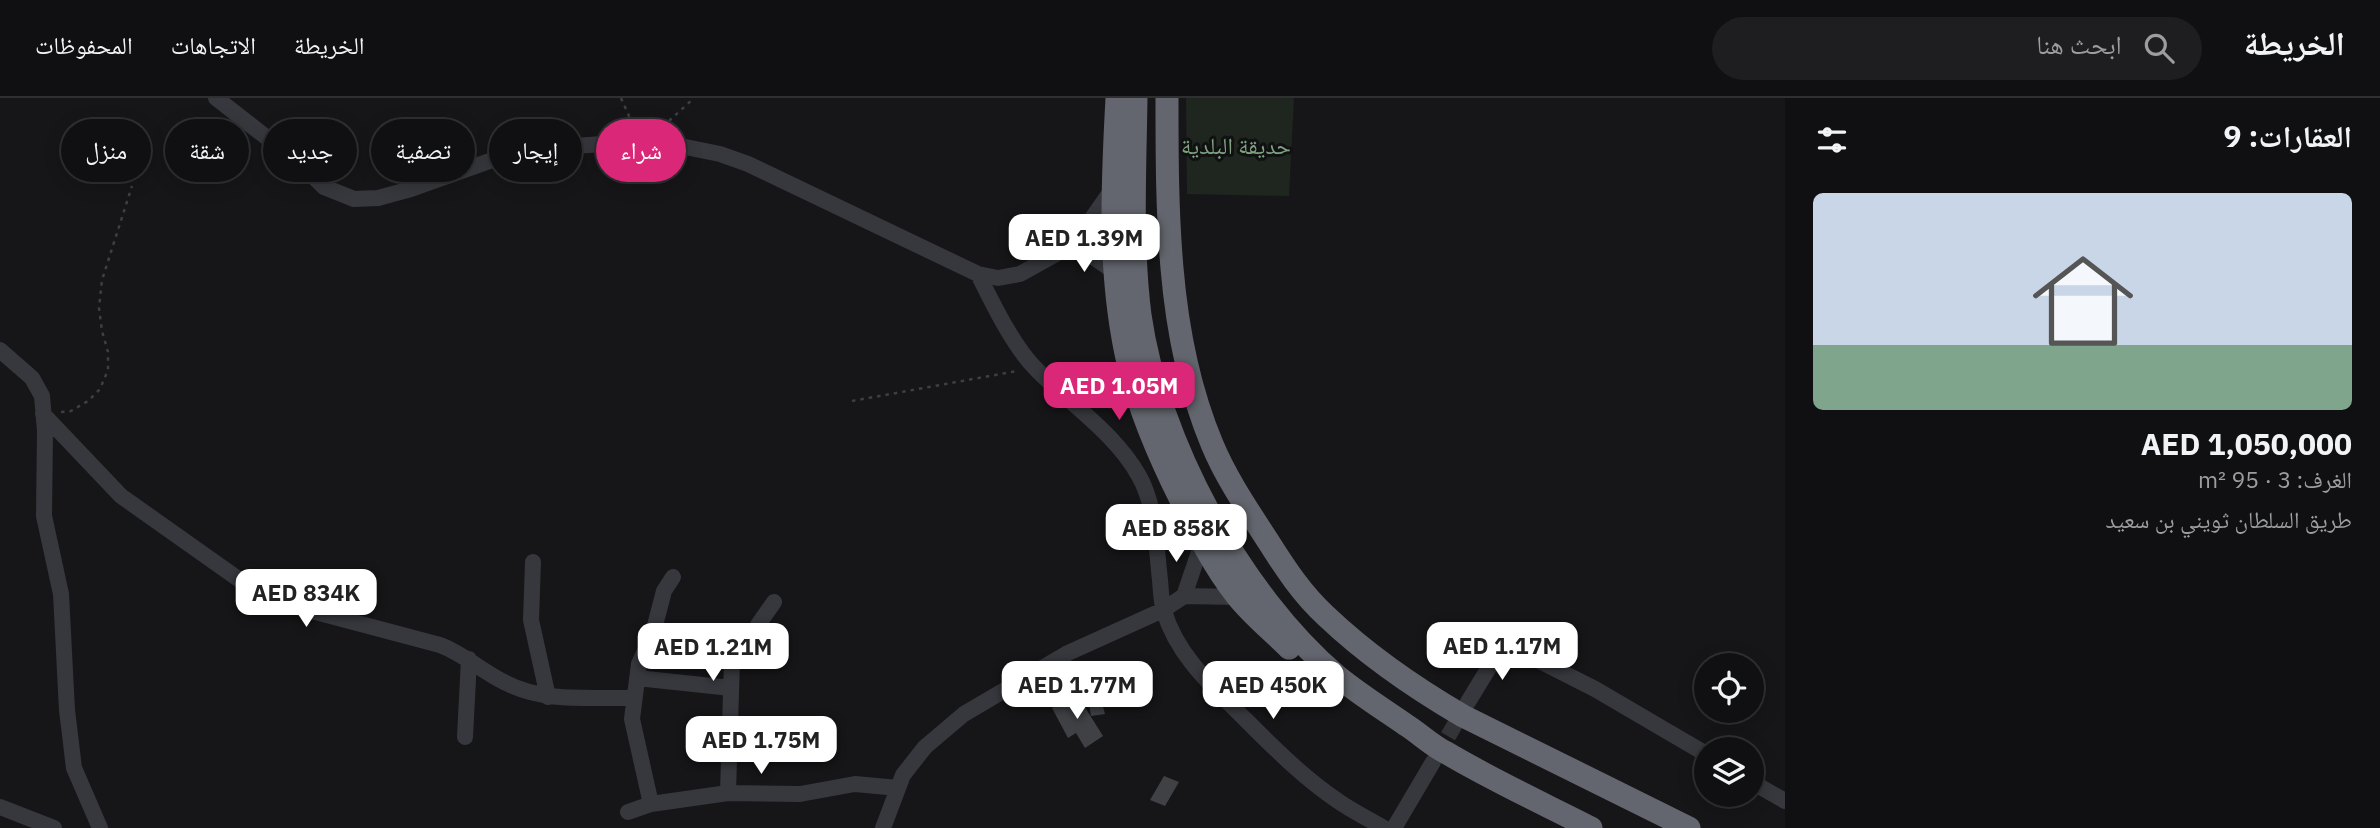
<!DOCTYPE html>
<html lang="ar">
<meta charset="utf-8">
<style>
body{margin:0;font-family:"IBM Plex Sans","Noto Naskh Arabic",sans-serif;background:#1e1e20;color:#f1f3f6;direction:rtl;height:100vh;display:flex;flex-direction:column;font-size:26px;white-space:nowrap}
*{box-sizing:border-box;margin:0}
p{font-size:23px;color:#9c9d9f}
.icon{flex:none;width:38px;height:38px;fill:none;stroke:currentColor;stroke-width:2;stroke-linecap:round;stroke-linejoin:round}
.map{position:relative;flex:1;overflow:hidden;direction:ltr}
.panel{display:flex;flex-direction:column;background:#101012;width:595px}
.panel>*{flex:none}
.top-card{position:absolute;left:21px;top:21px;width:665px;height:63px;direction:rtl;display:flex;gap:14px}
.buttons{position:absolute;left:1694px;top:555px;display:grid;gap:14px}
.buttons a{display:grid;place-items:center;width:70px;height:70px;border-radius:50%;background:#101012;box-shadow:0 4px 18px #0003,0 0 0 2px #303032;font-size:35px}
.price{position:absolute;translate:-50% -60px;padding:0 16px;border-radius:14px;background:#fff;color:#222;font-size:23px;line-height:46px;filter:drop-shadow(0 2px 4px #0008)}
.price::after{content:'';position:absolute;left:50%;top:42px;width:21px;height:16px;margin-left:-10px;background:inherit;clip-path:polygon(0 0,100% 0,50% 100%)}
.price.selected{background:#db2777;color:#fff}
ul{padding:0;list-style:none}
li{display:grid;align-content:center;gap:14px;height:371px;padding:0 28px}
li+li{border-top:2px solid #303032}
li span{display:grid;place-items:center;height:217px;border-radius:10px;color:#555}
li>.icon{margin-inline-start:auto}
span .icon{width:126px;height:126px;fill:#fffc;stroke-width:1}
li b{font-size:30px}
h2{display:flex;justify-content:space-between;align-items:center;height:84px;padding:0 28px;font-size:30px}
.chip{padding:0 24px;border-radius:32px;background:#101012;box-shadow:0 4px 18px #0003,0 0 0 2px #303032;font-size:24px;line-height:63px}
.chip.selected{background:#db2777;color:#fff}
header{display:flex;align-items:center;gap:42px;box-sizing:border-box;height:98px;padding:0 35px;background:#101012;border-bottom:2px solid #303032}
header strong{font-size:33px}
nav{display:flex;gap:38px;margin-inline-start:auto;font-size:24px}
.search{width:490px;height:63px;background:#1e1e20;display:flex;align-items:center;gap:18px;box-sizing:border-box;padding:0 24px;border-radius:38px;color:#9c9d9f;font-size:26px}
main{display:flex;flex:1;min-height:0}
.map>svg:first-child{display:block}
.green{fill:#1e261f}
.building{fill:#404145}
.lines{fill:none;stroke-linecap:round;stroke-linejoin:round}
.minor-tunnel{stroke:#333438;stroke-width:16;stroke-dasharray:16 8;stroke-linecap:butt}
.path{stroke:#3d3f44;stroke-width:2.5;stroke-dasharray:3.5 5;stroke-linecap:butt}
.minor{stroke:#37383d;stroke-width:16}
.highway{stroke:#63666e;stroke-width:23}
.labels{text-anchor:middle;stroke-width:6;stroke-linejoin:round;paint-order:stroke}
.park-label{font-size:23px;fill:#7fa381;stroke:#111113}
</style>
<header>
<strong>الخريطة</strong>
<div class="search"><svg class="icon" aria-label="search" viewBox="0 0 24 24"><circle cx="10" cy="10" r="6"/><path d="M15 15l6 6"/></svg>ابحث هنا</div>
<nav><a>الخريطة</a><a>الاتجاهات</a><a>المحفوظات</a></nav>
</header>
<main>
<section class="panel">
<h2>العقارات: 9<svg class="icon" aria-label="filters" viewBox="0 0 24 24"><path d="M4 7h16M4 17h16"/><circle cx="9" cy="7" r="2"/><circle cx="15" cy="17" r="2"/></svg></h2>
<ul>
<li><span style="background:linear-gradient(#c9d6e8 70%,#7fa58c 0)"><svg class="icon" aria-label="home" viewBox="0 0 24 24"><path d="M3 11l9-7 9 7M6 9v11h12V9"/></svg></span><div><b>AED 1,050,000</b><p>الغرف: 3 · 95 m²</p><p>طريق السلطان ثويني بن سعيد</p></div></li>
</ul>
</section>
<div class="map">
<svg width="1785" height="730" viewBox="0 0 1785 730">
<rect width="100%" height="100%" fill="#161618"/>
<!-- green -->
<path class="green" d="M1186,0H1294L1289,98L1187,96Z"/>
<!-- building -->
<path class="building" d="M1097,586L1105,616L1091,618L1086,589Z
M1076,595L1103,638L1085,650L1076,635L1068,640L1052,610Z
M1164,678L1179,684L1165,708L1150,702Z"/>
<g class="lines">
<!-- minor-tunnel -->
<path class="minor-tunnel" d="M1436,659L1465,609"/>
<!-- path -->
<path class="path" d="M621,0L634,29
M666,31L670,22L694,0
M852,303L1017,273
M61,314L71,313L88,303L100,291L108,272V254L102,233L99,210L102,182L132,88"/>
<!-- minor -->
<path class="minor" d="M216,0L303,68L324,89L354,101L378,100L411,91L498,60L547,50L616,45L661,44L720,56L748,66L978,176L998,180L1020,176L1074,146L1111,93
M1074,146L1115,174
M978,176C993,206 1013,248 1036,271C1070,306 1115,335 1139,378C1156,408 1156,448 1160,482C1161,492 1161,504 1164,513C1177,558 1214,590 1246,622C1275,651 1304,680 1338,703C1352,713 1369,721 1384,730
M0,252L32,280L42,298L45,333L44,418L61,496L67,612L74,670L100,730
M43,316L121,398L244,485L278,504L440,547C464,556 483,574 506,585C545,605 591,599 634,600
M533,464L531,522L548,599
M1184,498L1202,445
M637,580L731,590
M1468,604L1504,545L1595,591L1706,656
M465,639L469,561
M1752,684L1785,703
M728,695L732,561L753,549L758,527L774,504
M651,706L632,621L639,566L653,535L664,493L673,479
M0,709L54,730
M628,714L651,706L728,695L800,696L855,686L898,690
M883,730L903,677L925,649L964,616L1068,555L1163,512L1184,498L1238,499
M1394,730L1433,664"/>
<!-- highway -->
<path class="highway" d="M1117,0C1112,90 1108,181 1129,269C1140,314 1160,360 1181,402C1197,435 1214,469 1237,498C1252,517 1272,533 1289,550
M1136,0C1135,72 1131,146 1140,217C1158,344 1240,495 1337,578C1359,596 1383,611 1406,627C1419,635 1431,647 1445,654C1492,682 1542,705 1591,730
M1167,0C1167,57 1167,113 1172,170C1177,229 1189,291 1212,346C1226,380 1248,412 1268,443C1285,470 1302,496 1326,518C1367,557 1415,590 1463,618L1689,730"/>
</g>
<g class="labels">
<!-- park labels -->
<g class="park-label">
<text x="1236" y="56">حديقة البلدية</text>
</g>
</g>
</svg>
<div class="buttons">
<a><svg class="icon" aria-label="locate" viewBox="0 0 24 24"><circle cx="12" cy="12" r="6"/><path d="M12 2v4M12 18v4M2 12h4M18 12h4"/></svg></a>
<a><svg class="icon" aria-label="layers" viewBox="0 0 24 24"><path d="M12 4l9 5-9 5-9-5zM3 14l9 5 9-5"/></svg></a>
</div>
<b class="price" style="left:1084px;top:176px">AED 1.39M</b>
<b class="price selected" style="left:1119px;top:324px">AED 1.05M</b>
<b class="price" style="left:1176px;top:466px">AED 858K</b>
<b class="price" style="left:306px;top:531px">AED 834K</b>
<b class="price" style="left:1502px;top:584px">AED 1.17M</b>
<b class="price" style="left:713px;top:585px">AED 1.21M</b>
<b class="price" style="left:1077px;top:623px">AED 1.77M</b>
<b class="price" style="left:1273px;top:623px">AED 450K</b>
<b class="price" style="left:761px;top:678px">AED 1.75M</b>
<div class="top-card">
<a class="chip selected">شراء</a>
<a class="chip">إيجار</a>
<a class="chip">تصفية</a>
<a class="chip">جديد</a>
<a class="chip">شقة</a>
<a class="chip">منزل</a>
</div>
</div>
</main>
